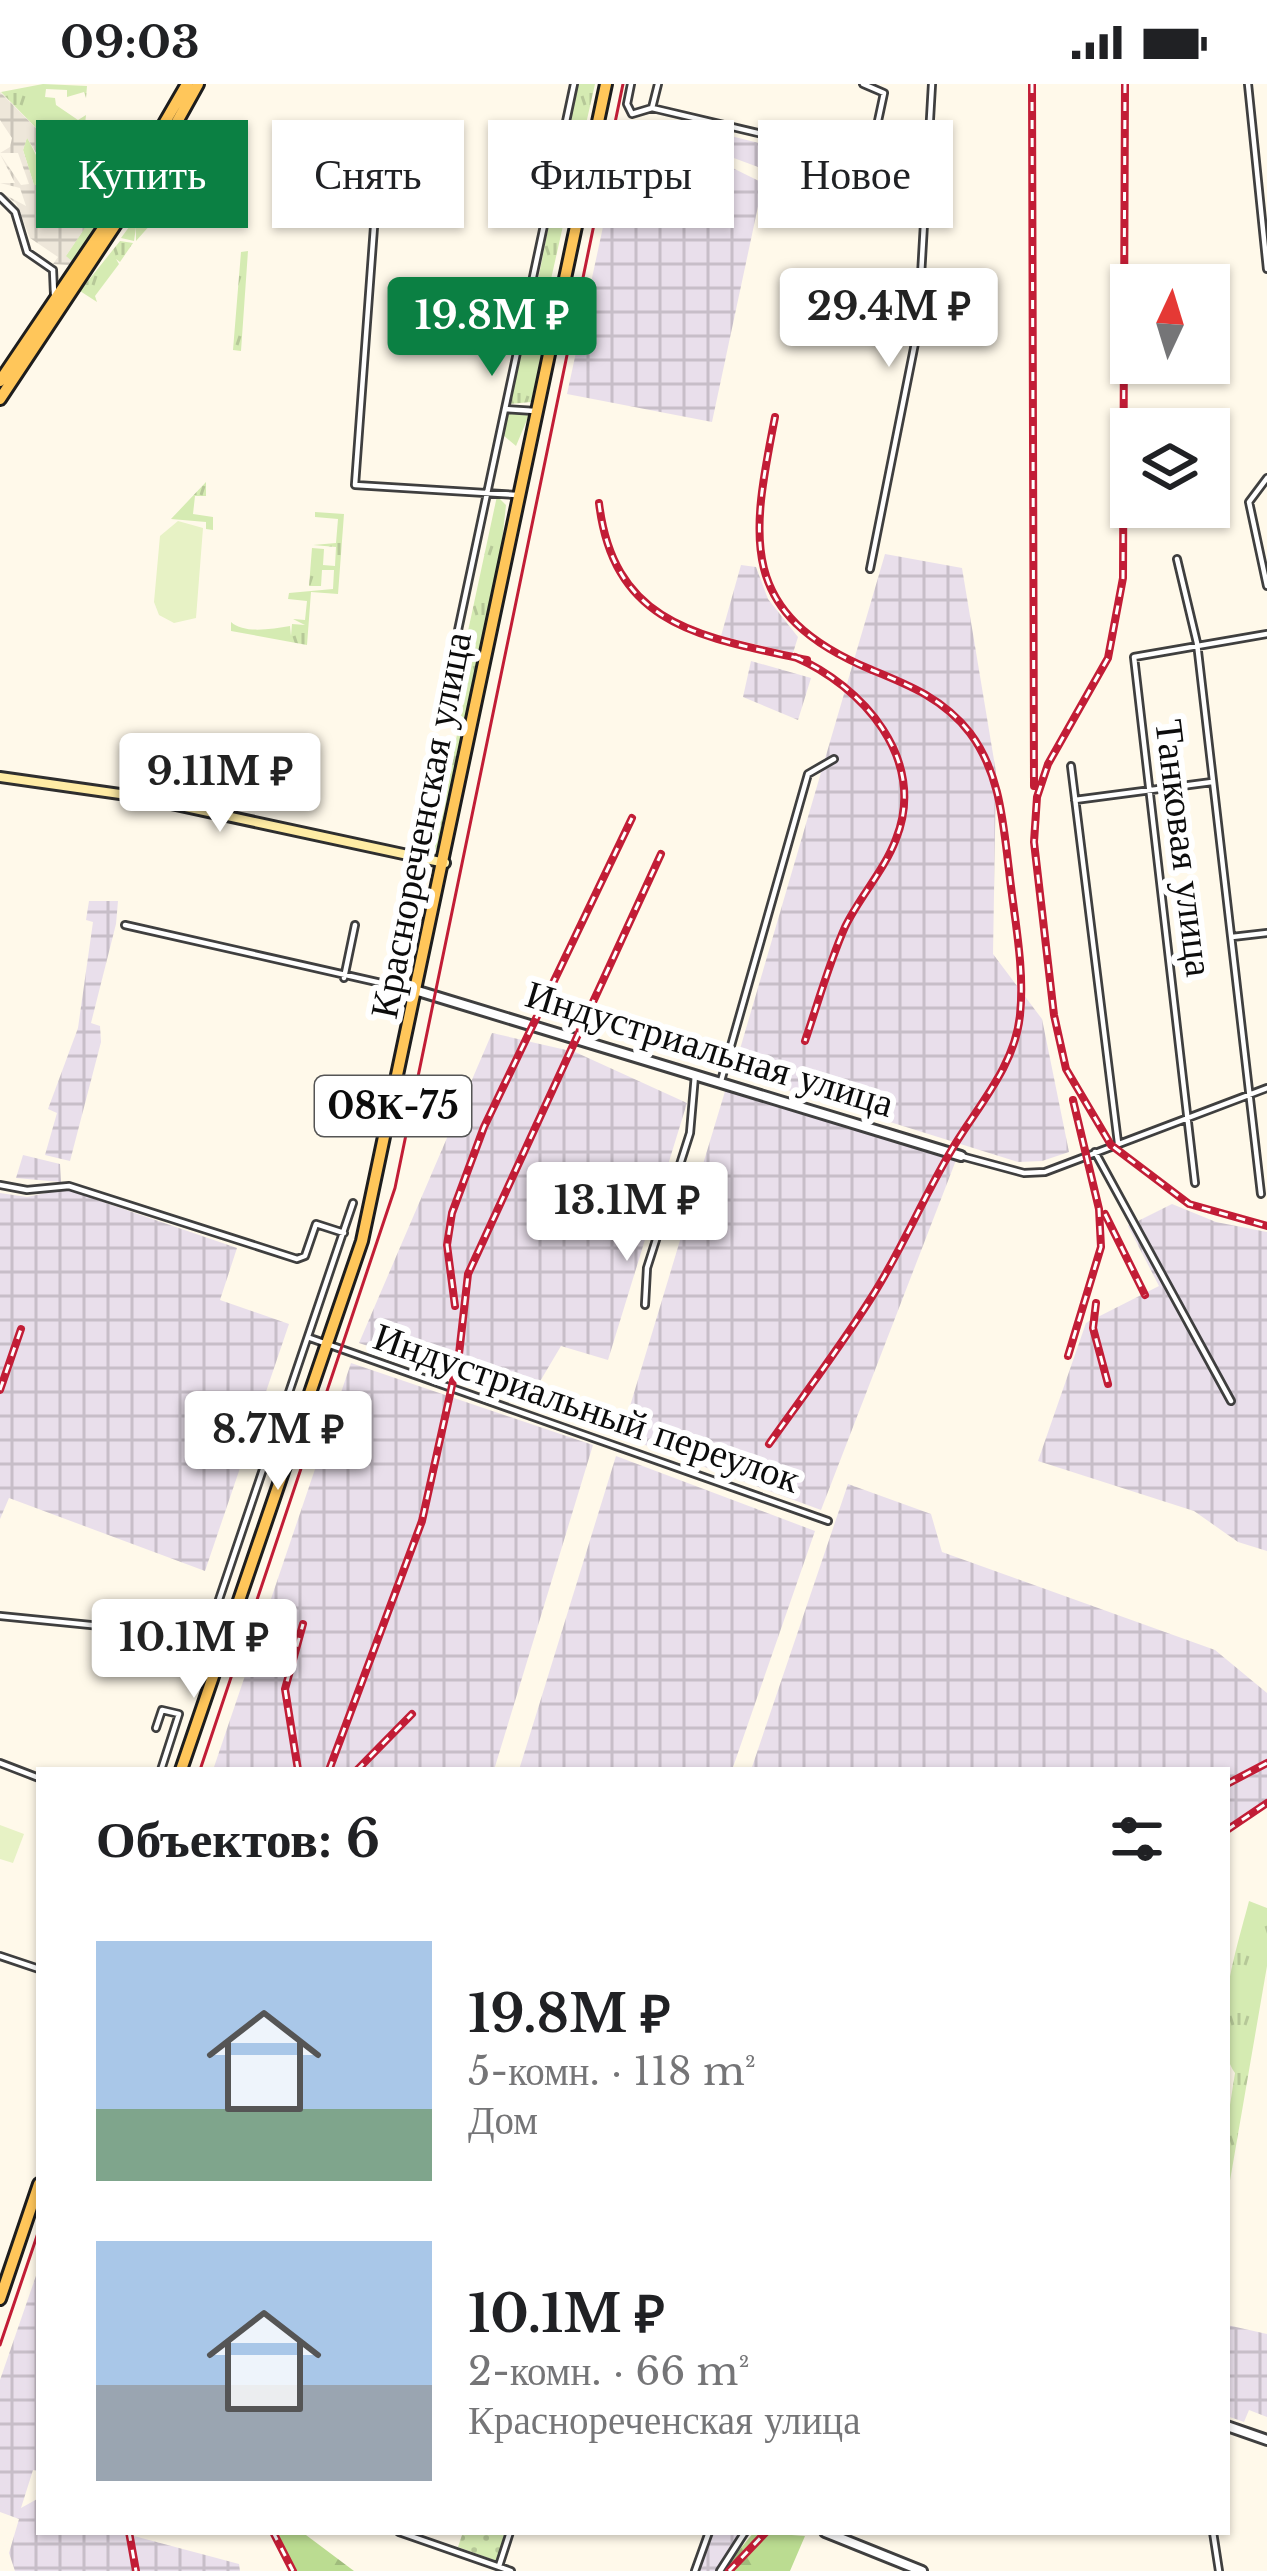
<!DOCTYPE html>
<html lang="ru">
<meta charset="utf-8">
<style>
body{margin:0;font-family:"Libre Baskerville",serif;background:#f6f6f6;color:#202124;height:100vh;display:flex;flex-direction:column;font-size:45px;white-space:nowrap}
*{box-sizing:border-box;margin:0}
p{font-size:39px;color:#757577}
.icon{flex:none;width:66px;height:66px;fill:none;stroke:currentColor;stroke-width:2;stroke-linecap:round;stroke-linejoin:round}
.map{position:relative;flex:1;overflow:hidden}
.sheet{position:absolute;left:36px;top:1683px;width:1194px;height:768px;display:flex;flex-direction:column;background:#fff;border-radius:0px;box-shadow:0 3px 9px #0004}
.sheet>*{flex:none}
.top-card{position:absolute;left:36px;top:36px;width:1197px;height:108px;display:flex;gap:24px}
.needle{width:78px;rotate:4deg}
.buttons{position:absolute;left:1110px;top:180px;display:grid;gap:24px}
.buttons a{display:grid;place-items:center;width:120px;height:120px;border-radius:0px;background:#fff;box-shadow:0 3px 9px #0004;font-size:60px}
.price{position:absolute;translate:-50% -102px;padding:0 27px;border-radius:12px;background:#fff;color:#222;font-size:39px;line-height:78px;filter:drop-shadow(0 3px 6px #0008)}
.price::after{content:'';position:absolute;left:50%;top:72px;width:36px;height:27px;margin-left:-18px;background:inherit;clip-path:polygon(0 0,100% 0,50% 100%)}
.price.on{background:#0b8043;color:#fff}
ul{padding:0;list-style:none}
li{display:flex;align-items:center;gap:36px;height:300px;padding:0 60px}
li span{display:grid;place-items:center;flex:none;width:336px;height:240px;border-radius:0px;color:#555}
li>.icon{margin-inline-start:auto}
span .icon{width:144px;height:144px;fill:#fffc;stroke-width:1}
li b{font-size:51px}
h2{display:flex;justify-content:space-between;align-items:center;height:144px;padding:0 60px;font-size:51px}
.chip{padding:0 42px;border-radius:0px;background:#fff;box-shadow:0 3px 9px #0004;font-size:42px;line-height:108px}
.chip.on{background:#0b8043;color:#fff}
.status{display:flex;justify-content:space-between;align-items:center;height:84px;padding:0 60px;background:#fff;direction:ltr}
.status svg{height:33px;fill:currentColor}
.map>svg:first-child{display:block}
.industrial{fill:url(#industrial-grid)}
.grass{fill:url(#grass-tufts)}
.forest{fill:url(#forest-firs)}
.park{fill:url(#park-dots)}
.pitch{fill:#e7f2c5}
.plaza{fill:url(#plaza-grid);fill-rule:evenodd}
.lines{fill:none;stroke-linecap:round;stroke-linejoin:round}
.minor-casing{stroke:#3f3f3f;stroke-width:10}
.tertiary-casing{stroke:#3f3f3f;stroke-width:14}
.secondary-casing{stroke:#2e2e2e;stroke-width:14}
.primary-casing{stroke:#1d1d1d;stroke-width:16}
.minor{stroke:#fff;stroke-width:4.5}
.tertiary{stroke:#fff;stroke-width:8}
.secondary{stroke:#ffeca5;stroke-width:8}
.primary{stroke:#ffc65a;stroke-width:10}
.tram{stroke:#c21d36;stroke-width:3}
.rail-casing{stroke:#c21d36;stroke-width:8}
.rail{stroke:#fff;stroke-width:3;stroke-dasharray:9;stroke-linecap:butt}
.labels{text-anchor:middle;stroke-width:12;stroke-linejoin:round;paint-order:stroke}
.shield{fill:#fff;stroke:#555;stroke-width:3}
.shield-label{font-size:36px;font-weight:bold;fill:#0c0c0c}
.street-label{font-size:39px;fill:#0c0c0c;stroke:#fff}
</style>
<div class="status"><b>09:03</b><svg viewBox="0 0 49 12"><path d="M0 12V9h3v3zM5 12V6h3v6zM10 12V3h3v9zM15 12V0h3v12zM26 1h20v11H26zM47 4h2v5h-2z"/></svg></div>
<div class="map">
<svg width="1267" height="2487" viewBox="0 0 1267 2487">
<defs>
<pattern id="industrial-grid" width="8" height="8" patternUnits="userSpaceOnUse" patternTransform="scale(3)"><rect width="8" height="8" fill="#e9dfeb"/><path d="M0 4h8M4 0v8" fill="none" stroke="#c7bec8"/></pattern>
<pattern id="grass-tufts" width="24" height="20" patternUnits="userSpaceOnUse" patternTransform="scale(3)"><rect width="24" height="20" fill="#d5ebb2"/><path d="M3 7l-1-3M5 7V3M7 7l1-3M15 17l-1-3M17 17v-4M19 17l1-3" fill="none" stroke="#b6c898"/></pattern>
<pattern id="forest-firs" width="22" height="20" patternUnits="userSpaceOnUse" patternTransform="scale(3)"><rect width="22" height="20" fill="#bbdc91"/><path d="M5 1l3.5 6h-7zM16 11l3.5 6h-7z" fill="#a0bc7c"/></pattern>
<pattern id="park-dots" width="8" height="8" patternUnits="userSpaceOnUse" patternTransform="scale(3)"><rect width="8" height="8" fill="#d5ebb2"/><path d="M2 2h.1M6 6h.1" fill="none" stroke="#b6c898" stroke-width="1.8" stroke-linecap="round"/></pattern>
<pattern id="plaza-grid" width="8" height="8" patternUnits="userSpaceOnUse" patternTransform="scale(3)"><rect width="8" height="8" fill="#eee7da"/><path d="M0 4h8M4 0v8" fill="none" stroke="#cbc5ba"/></pattern>
</defs>
<rect width="100%" height="100%" fill="#fff9ea"/>
<!-- industrial -->
<path class="industrial" d="M690,42L763,60L758,83L688,57Z
M632,49L684,60L763,99L712,338L567,310L623,50Z
M885,470L962,484L996,688L993,870L1042,935L1069,1068L1042,1077L1018,1078L733,989Z
M741,481L756,483L768,515L798,553L793,569L721,552Z
M751,577L811,594L798,636L743,613Z
M89,817H118L116,840L91,939L100,942L101,958L70,1077L45,1071L57,1029L48,1025L78,944L93,838L86,836Z
M492,949L575,968L687,1019L608,1276L561,1262L529,1316L359,1259Z
M726,1004L958,1071L821,1426L621,1352Z
M23,1071L60,1080L61,1098L16,1094Z
M65,1105L237,1164L220,1216L289,1240L205,1487L9,1414L0,1435V1109L27,1113Z
M1172,1120L1216,1138L1267,1148V1467L1238,1458L1194,1427L1038,1377L1086,1239L1159,1202L1128,1142Z
M351,1279L593,1361L494,1686H213Z
M616,1372L815,1447L732,1686H519Z
M848,1400L931,1430L942,1468L1215,1566L1267,1609V1715L1227,1742V1686H751Z
M39,2183V2387L33,2386L21,2424L39,2414V2448H119L239,2480L240,2487H15L9,2469L19,2435L0,2428V2296Z
M1227,2241L1267,2250V2333L1249,2326L1244,2338L1227,2332Z
M713,2448H752L720,2487H698Z"/>
<!-- grass -->
<path class="grass" d="M43,0L87,2L86,14L84,8L67,13V6L46,5L45,13L55,14L56,21L78,36L86,31L85,41L93,51L113,52L122,40L131,44L99,85L67,89L39,47L1,8Z
M577,0H595L549,204L535,211Z
M27,53L51,101H34L23,66Z
M132,74H139L73,178L65,173Z
M116,87L83,136L80,119L99,90Z
M153,110L151,140L136,157V143L134,157L121,154Z
M120,157L133,159L120,178L116,175L119,180L95,212L97,218L80,207Z
M248,167L241,267L233,266L241,168Z
M533,217L553,219L531,318L509,320Z
M507,327L529,331L516,362L503,351Z
M206,398V412H195L193,430L213,433V446L206,445V438L171,435Z
M497,412L506,421L501,467L438,764L428,771L444,727L465,603V561Z
M315,428L344,430L338,510L311,508L307,561L231,547V538C244,550 271,545 290,542L291,552L292,540L305,541L293,535L305,536L307,517L288,515L289,509L333,505L334,486H322L321,502H309L312,464L324,465L323,481L335,482L336,463L313,461L336,459L338,435L315,433Z
M1249,1817L1267,1824V1882L1227,2114V2040L1235,1989C1208,1951 1238,1860 1249,1817Z"/>
<!-- forest -->
<path class="forest" d="M271,2448H302L354,2487H292Z
M754,2448L805,2452L790,2487H722Z"/>
<!-- park -->
<path class="park" d="M463,2448H507L497,2477L458,2463Z"/>
<!-- pitch -->
<path class="pitch" d="M178,437L203,444L196,534L174,539L159,531L154,518L160,452Z
M0,1741L24,1750L13,1779L0,1775Z"/>
<!-- plaza -->
<path class="plaza" d="M0,8L39,47L67,89L99,85L116,66L105,84L132,74L66,172L73,178L70,181L53,180L58,173L30,154L16,119L0,108L26,122L20,104L0,99H15L0,70L21,101L29,100L18,69H0L10,63L12,54L0,36ZM27,54L38,72L50,101H34L23,66ZM114,88L115,89L83,134L80,118L99,90Z"/>
<g class="lines">
<defs>
<path id="minor" d="M631,0L627,20L632,30L652,24
M863,0L884,9L869,79
M1248,0L1267,185
M652,24L927,89
M652,24L658,0
M381,48L355,401L517,411
M0,113L15,128L27,168L53,186
M53,186L54,210
M530,214L559,217
M506,325L535,327
M1267,394L1249,418L1267,502
M1177,475L1197,559L1261,1110
M870,485L918,244L932,0
M447,598L574,0
M1071,682L1118,1059
M1075,716L1212,698
M125,841L412,906
M1232,853L1267,849
M344,894L355,841
M721,997L808,690L834,675
M1095,1068L1231,1317
M961,1072L1024,1089L1045,1088L1267,1004
M1195,1099L1134,573L1267,550
M0,1101L27,1106L69,1102L297,1175L305,1172L316,1140L344,1149
M645,1221L647,1184L690,1049L695,991
M310,1254L828,1437
M0,1532L221,1554
M207,1551L353,1119
M156,1644L162,1626L179,1630L161,1686
M0,1679L39,1694
M0,1872L39,1885
M399,2448L511,2487
M1213,2448L1219,2487
M499,2482L510,2448
M695,2487L709,2448
M720,2487L745,2448"/>
<path id="tertiary" d="M418,907L961,1072
M1227,2342L1267,2356
M825,2448L922,2487"/>
<path id="secondary" d="M0,693L134,712L445,779"/>
<path id="primary" d="M0,297L106,140L187,0
M0,315L143,99L198,0
M181,1686L362,1157L606,0
M0,2215L39,2100"/>
</defs>
<!-- minor casing -->
<use href="#minor" class="minor-casing"/>
<!-- tertiary casing -->
<use href="#tertiary" class="tertiary-casing"/>
<!-- secondary casing -->
<use href="#secondary" class="secondary-casing"/>
<!-- primary casing -->
<use href="#primary" class="primary-casing"/>
<!-- minor -->
<use href="#minor" class="minor"/>
<!-- tertiary -->
<use href="#tertiary" class="tertiary"/>
<!-- secondary -->
<use href="#secondary" class="secondary"/>
<!-- primary -->
<use href="#primary" class="primary"/>
<!-- tram -->
<path class="tram" d="M200,1686L395,1104L623,0
M0,2261L39,2146"/>
<defs>
<path id="rail" d="M1032,0L1034,702
M1125,0L1123,494L1108,574L1048,680L1037,713L1034,758L1054,931L1066,985L1111,1061L1189,1120L1267,1142
M599,419C614,544 704,553 807,576
M795,573C862,602 928,675 896,755C884,787 860,812 845,843C829,879 818,919 805,957
M1105,1130L1145,1211
M1096,1219L1093,1244L1108,1300
M455,1222L447,1161L452,1129L484,1043L632,734
M1068,1272L1101,1163L1099,1125L1073,1016
M0,1306L21,1245
M769,1360C804,1311 841,1262 873,1211C902,1165 923,1114 951,1067C976,1024 1015,983 1020,931C1025,884 1014,833 1009,786C1003,738 1000,689 970,649C944,615 909,601 872,586C737,530 751,455 775,333
M298,1686L285,1605L303,1540
M329,1686L422,1437L459,1270L468,1190L661,770
M357,1686L412,1630
M1227,1700L1267,1679
M1227,1746L1267,1719
M129,2448L136,2487
M273,2448L293,2487
M729,2487L766,2448"/>
</defs>
<!-- rail casing -->
<use href="#rail" class="rail-casing"/>
<!-- rail -->
<use href="#rail" class="rail"/>
</g>
<g class="labels">
<!-- shield labels -->
<rect class="shield" x="315" y="992" width="156" height="60" rx="9"/>
<g class="shield-label">
<text x="393" y="1035">08К-75</text>
</g>
<!-- street labels -->
<g class="street-label">
<text transform="translate(420 741) rotate(-79)" y="14">Краснореченская улица</text>
<text transform="translate(1185 764) rotate(83)" y="14">Танковая улица</text>
<text transform="translate(710 964) rotate(17)" y="14">Индустриальная улица</text>
<text transform="translate(587 1323) rotate(19)" y="14">Индустриальный переулок</text>
</g>
</g>
</svg>
<div class="buttons">
<a><svg class="needle" viewBox="-14 -14 28 28"><path d="M0-13l5 13h-10z" fill="#e53935"/><path d="M0 13l5-13h-10z" fill="#757577"/></svg></a>
<a><svg class="icon" aria-label="layers" viewBox="0 0 24 24"><path d="M12 4l9 5-9 5-9-5zM3 14l9 5 9-5"/></svg></a>
</div>
<b class="price" style="left:889px;top:286px">29.4M ₽</b>
<b class="price on" style="left:492px;top:295px">19.8M ₽</b>
<b class="price" style="left:220px;top:751px">9.11M ₽</b>
<b class="price" style="left:627px;top:1180px">13.1M ₽</b>
<b class="price" style="left:278px;top:1409px">8.7M ₽</b>
<b class="price" style="left:194px;top:1617px">10.1M ₽</b>
<div class="top-card">
<a class="chip on">Купить</a>
<a class="chip">Снять</a>
<a class="chip">Фильтры</a>
<a class="chip">Новое</a>
</div>
<section class="sheet">
<h2>Объектов: 6<svg class="icon" aria-label="filters" viewBox="0 0 24 24"><path d="M4 7h16M4 17h16"/><circle cx="9" cy="7" r="2"/><circle cx="15" cy="17" r="2"/></svg></h2>
<ul>
<li><span style="background:linear-gradient(#a9c7e8 70%,#7fa58c 0)"><svg class="icon" aria-label="home" viewBox="0 0 24 24"><path d="M3 11l9-7 9 7M6 9v11h12V9"/></svg></span><div><b>19.8M ₽</b><p>5-комн. · 118 m²</p><p>Дом</p></div></li>
<li><span style="background:linear-gradient(#a9c7e8 60%,#9aa5b1 0)"><svg class="icon" aria-label="home" viewBox="0 0 24 24"><path d="M3 11l9-7 9 7M6 9v11h12V9"/></svg></span><div><b>10.1M ₽</b><p>2-комн. · 66 m²</p><p>Краснореченская улица</p></div></li>
</ul>
</section>
</div>
